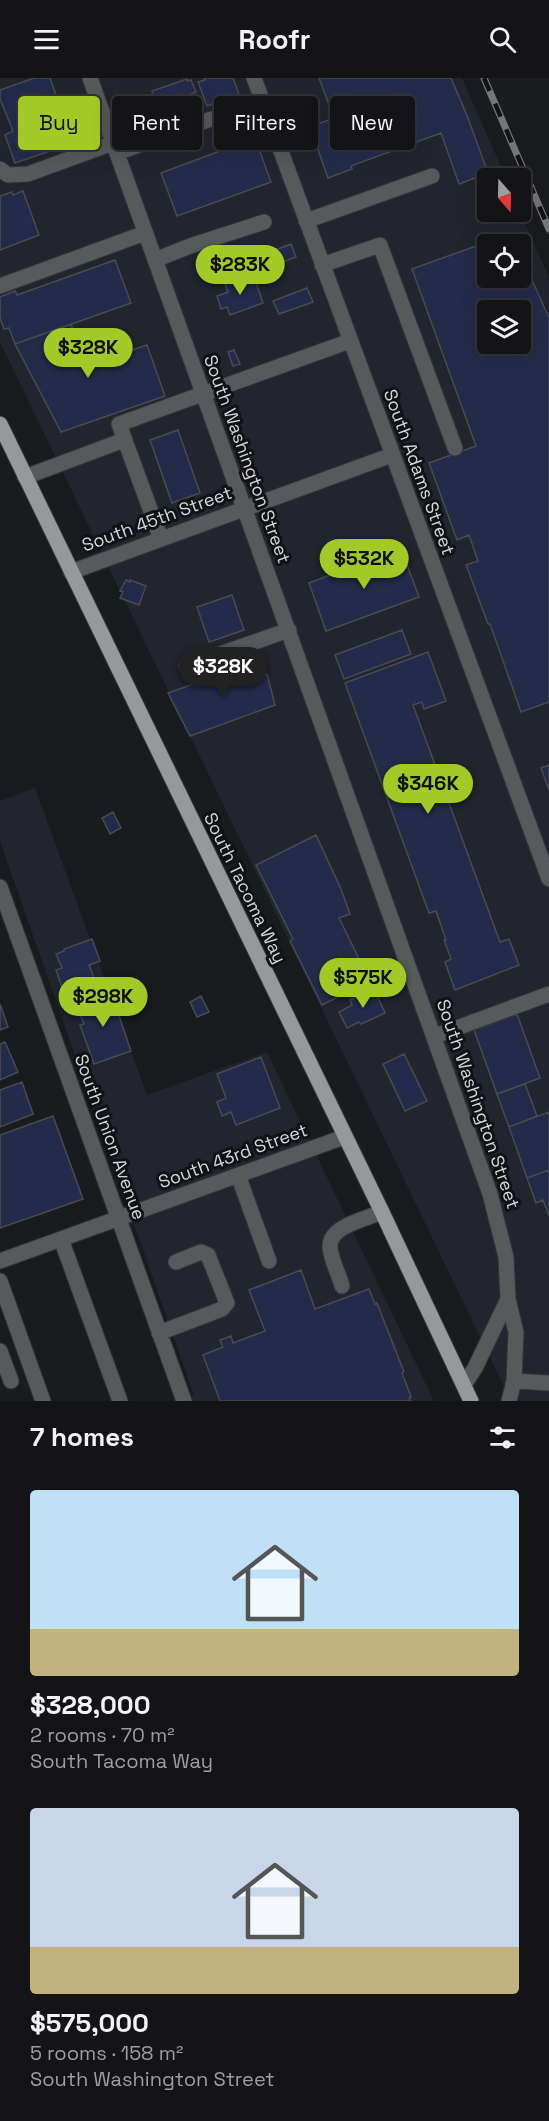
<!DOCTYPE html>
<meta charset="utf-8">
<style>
body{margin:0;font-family:"Space Grotesk",sans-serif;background:#212124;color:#f1f3f6;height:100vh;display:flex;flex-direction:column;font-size:22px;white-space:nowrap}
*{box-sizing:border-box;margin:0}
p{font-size:20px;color:#9d9ea1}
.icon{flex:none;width:33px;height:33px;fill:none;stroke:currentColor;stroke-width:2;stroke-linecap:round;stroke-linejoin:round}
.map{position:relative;height:1323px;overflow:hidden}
.drawer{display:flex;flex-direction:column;background:#141417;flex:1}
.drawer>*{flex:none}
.banner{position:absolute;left:18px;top:18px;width:513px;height:54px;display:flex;gap:12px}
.needle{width:39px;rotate:160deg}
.controls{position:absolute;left:477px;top:90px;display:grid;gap:12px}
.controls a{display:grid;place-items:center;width:54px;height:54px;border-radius:6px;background:#141417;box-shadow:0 6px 24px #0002,0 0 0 2px #333336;font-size:30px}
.price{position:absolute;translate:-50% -51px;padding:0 14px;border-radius:21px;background:#a3c927;color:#111;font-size:20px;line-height:39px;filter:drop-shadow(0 2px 3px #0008)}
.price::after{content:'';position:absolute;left:50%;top:36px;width:18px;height:14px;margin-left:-9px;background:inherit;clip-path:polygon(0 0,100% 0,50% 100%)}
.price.active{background:#222;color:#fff}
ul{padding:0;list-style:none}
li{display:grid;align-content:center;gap:12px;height:318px;padding:0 30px}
li span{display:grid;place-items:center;height:186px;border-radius:6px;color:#555}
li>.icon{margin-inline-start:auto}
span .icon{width:108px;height:108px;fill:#fffc;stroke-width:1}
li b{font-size:26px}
h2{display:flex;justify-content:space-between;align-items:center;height:72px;padding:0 30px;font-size:26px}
.chip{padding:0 21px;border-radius:6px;background:#141417;box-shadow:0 6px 24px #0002,0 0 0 2px #333336;font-size:21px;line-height:54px}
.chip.active{background:#a3c927;color:#111}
header{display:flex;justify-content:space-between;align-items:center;height:78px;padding:0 30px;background:#141417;font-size:27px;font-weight:700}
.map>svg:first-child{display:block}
.built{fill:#22252e;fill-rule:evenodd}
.building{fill:#242b4a;stroke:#494b4f;stroke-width:1.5;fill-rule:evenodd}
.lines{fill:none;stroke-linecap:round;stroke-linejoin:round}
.minor-casing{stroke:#343539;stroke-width:17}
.major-casing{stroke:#343539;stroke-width:17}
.minor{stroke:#58595b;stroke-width:15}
.major{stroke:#96989c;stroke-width:15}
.rail-casing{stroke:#757679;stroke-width:7}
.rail{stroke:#111216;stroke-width:4.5;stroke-dasharray:14;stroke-linecap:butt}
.labels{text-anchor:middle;stroke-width:6;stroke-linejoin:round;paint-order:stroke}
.street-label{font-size:18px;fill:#d6d7d9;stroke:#111216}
</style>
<header><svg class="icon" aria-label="menu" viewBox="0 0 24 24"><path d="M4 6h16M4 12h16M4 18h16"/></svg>Roofr<svg class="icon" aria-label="search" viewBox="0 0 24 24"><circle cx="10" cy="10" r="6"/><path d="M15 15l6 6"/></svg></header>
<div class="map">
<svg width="549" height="1323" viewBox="0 0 549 1323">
<rect width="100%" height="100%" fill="#1a1b1f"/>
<!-- built -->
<path class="built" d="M0,0H462L506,100H488V134H520L549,200V1323H511L0,264ZM488,166H520V200H488ZM488,232H520V266H488Z
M35,710L147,1017L267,974L434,1323H178L194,1317L0,763V723Z"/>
<!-- building -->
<path class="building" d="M34,0H50L73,65L15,85L5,57L13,53L0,21V12Z
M204,0H233L239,16L207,28L198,4L205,2Z
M319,0H451L468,40L488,95L459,106L441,55L351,88L352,91L328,100L310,49L334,40Z
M187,1V3L191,2L196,14L191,16L194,26L157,39L152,26L156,25L152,13Z
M255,60L271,104L177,138L161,95Z
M23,113L39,157L0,172V118L12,114L13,117Z
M512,155L517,166H488V200H520V175L549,240V624L521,634L490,546H488L466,487L478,483L469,457L457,462L429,385L476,368L412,191ZM488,232H520V266H488Z
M291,166L296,179L280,185L275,172Z
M115,182L131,225L15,266L9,250L4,251L0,240V219L15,213L17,217Z
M240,198L242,205L251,202L252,206L256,204L263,225L230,237L227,229L221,231L217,218L228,214L224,203Z
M307,210L313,224L279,236L273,223Z
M71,246L85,288L147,267L165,318L61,354L15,266Z
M234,272L240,286L233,288L228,274Z
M178,352L200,415L172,425L150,362Z
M401,471L419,519L326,553L309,505Z
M126,502L130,504V502L146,508L139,527L120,520L123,514L120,513Z
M232,517L244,552L209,564L197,529Z
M402,552L411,576L344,601L335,577Z
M428,574L446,623L424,631L422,624L413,627L500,864L509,861L519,887L455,912L445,884L451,881L444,862H446L436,833L429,835L345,605Z
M258,583L264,597L267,596L275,627L190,658L168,615Z
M549,687V712L541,690Z
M113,734L121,750L110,756L102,740Z
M316,757L341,811L350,836L339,840L370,903L322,927L290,863L293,861L256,787Z
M92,861L100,883L89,887L94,900L77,907L76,905L62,909L56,892L62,890L56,876L64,873V871Z
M374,911L385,935L361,946L359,944L347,950L339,934L352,927L350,922Z
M111,914L131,973L94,986L80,947L84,946L76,926Z
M201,918L209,934L197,939L190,924Z
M0,926L8,949L0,952Z
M517,936L540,1000L497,1016L474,952Z
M5,964L18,994L0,1002V966Z
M404,976L427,1023L405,1033L383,986Z
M261,979L280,1030L236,1047L231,1034L222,1038L217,1024L226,1020L217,996Z
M22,1004L33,1036L0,1049V1012Z
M525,1006L537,1038L509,1049L497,1016Z
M549,1034V1092L527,1100L509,1049Z
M53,1038L83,1121L0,1150V1057Z
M549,1092V1138L543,1122L536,1125L527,1100Z
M301,1192L315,1231L369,1211L375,1226L377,1225L404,1294L402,1295L411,1319L409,1320L411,1323H220L203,1277L223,1269L220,1262L231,1258L233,1265L265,1253L249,1212Z"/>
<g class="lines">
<defs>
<path id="minor" d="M90,0L490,1116L506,1179L508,1221L516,1254L514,1303L509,1323
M254,0L549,801
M117,75L211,41L225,42L264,26
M0,91L8,97L28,96L113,65
M306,143L432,98
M155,182L190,168L264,144
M322,187L380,167L455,370
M0,208L145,155
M25,399L124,362
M161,461L119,346L350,263
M71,494L392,377
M186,588L289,552
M0,809L184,1323
M435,958L549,916
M238,1097L269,1183
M61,1161L120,1323
M0,1183L344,1059
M0,1203L43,1323
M342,1208C339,1196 330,1180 330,1168C330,1148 366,1141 382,1134
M159,1255L222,1231L227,1225L208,1177L201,1174L176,1184
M0,1273L11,1303
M514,1303L549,1305
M464,1307L475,1290L508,1221"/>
<path id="major" d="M0,346L382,1134L471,1323"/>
</defs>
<!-- minor casing -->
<use href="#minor" class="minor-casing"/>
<!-- major casing -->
<use href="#major" class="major-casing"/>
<!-- minor -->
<use href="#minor" class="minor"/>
<!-- major -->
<use href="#major" class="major"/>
<defs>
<path id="rail" d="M484,0L549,151"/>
</defs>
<!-- rail casing -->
<use href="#rail" class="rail-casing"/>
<!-- rail -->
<use href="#rail" class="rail"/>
</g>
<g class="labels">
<!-- street labels -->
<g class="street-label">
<text transform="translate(247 381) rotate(70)" y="6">South Washington Street</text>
<text transform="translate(419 394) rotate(70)" y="6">South Adams Street</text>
<text transform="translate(157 441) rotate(-20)" y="6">South 45th Street</text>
<text transform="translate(245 810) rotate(64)" y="6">South Tacoma Way</text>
<text transform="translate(478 1026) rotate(71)" y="6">South Washington Street</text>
<text transform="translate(110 1059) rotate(70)" y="6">South Union Avenue</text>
<text transform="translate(233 1078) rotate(-20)" y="6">South 43rd Street</text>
</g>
</g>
</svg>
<div class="controls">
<a><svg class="needle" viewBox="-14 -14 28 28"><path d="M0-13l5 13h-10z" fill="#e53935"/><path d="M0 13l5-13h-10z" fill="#9d9ea1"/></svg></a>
<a><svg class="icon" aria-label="locate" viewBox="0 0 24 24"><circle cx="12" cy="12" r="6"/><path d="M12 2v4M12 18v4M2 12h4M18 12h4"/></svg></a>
<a><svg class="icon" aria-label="layers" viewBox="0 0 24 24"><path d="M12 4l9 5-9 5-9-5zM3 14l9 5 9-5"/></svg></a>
</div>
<b class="price" style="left:240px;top:218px">$283K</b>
<b class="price" style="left:88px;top:301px">$328K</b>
<b class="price" style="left:364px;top:512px">$532K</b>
<b class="price active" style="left:223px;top:620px">$328K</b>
<b class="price" style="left:428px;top:737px">$346K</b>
<b class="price" style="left:363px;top:931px">$575K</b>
<b class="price" style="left:103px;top:950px">$298K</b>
<div class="banner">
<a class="chip active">Buy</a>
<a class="chip">Rent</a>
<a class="chip">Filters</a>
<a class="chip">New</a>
</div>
</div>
<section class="drawer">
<h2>7 homes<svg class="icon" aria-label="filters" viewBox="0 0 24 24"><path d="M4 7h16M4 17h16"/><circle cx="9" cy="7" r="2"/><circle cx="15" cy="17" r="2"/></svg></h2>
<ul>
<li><span style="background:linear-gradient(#bfe0f5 75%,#c2b280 0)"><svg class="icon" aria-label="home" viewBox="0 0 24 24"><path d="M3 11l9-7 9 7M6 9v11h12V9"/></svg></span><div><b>$328,000</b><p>2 rooms · 70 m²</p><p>South Tacoma Way</p></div></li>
<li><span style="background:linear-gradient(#c9d6e8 75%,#c2b280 0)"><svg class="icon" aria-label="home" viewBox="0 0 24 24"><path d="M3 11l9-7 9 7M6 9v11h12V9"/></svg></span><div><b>$575,000</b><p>5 rooms · 158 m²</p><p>South Washington Street</p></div></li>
</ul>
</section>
